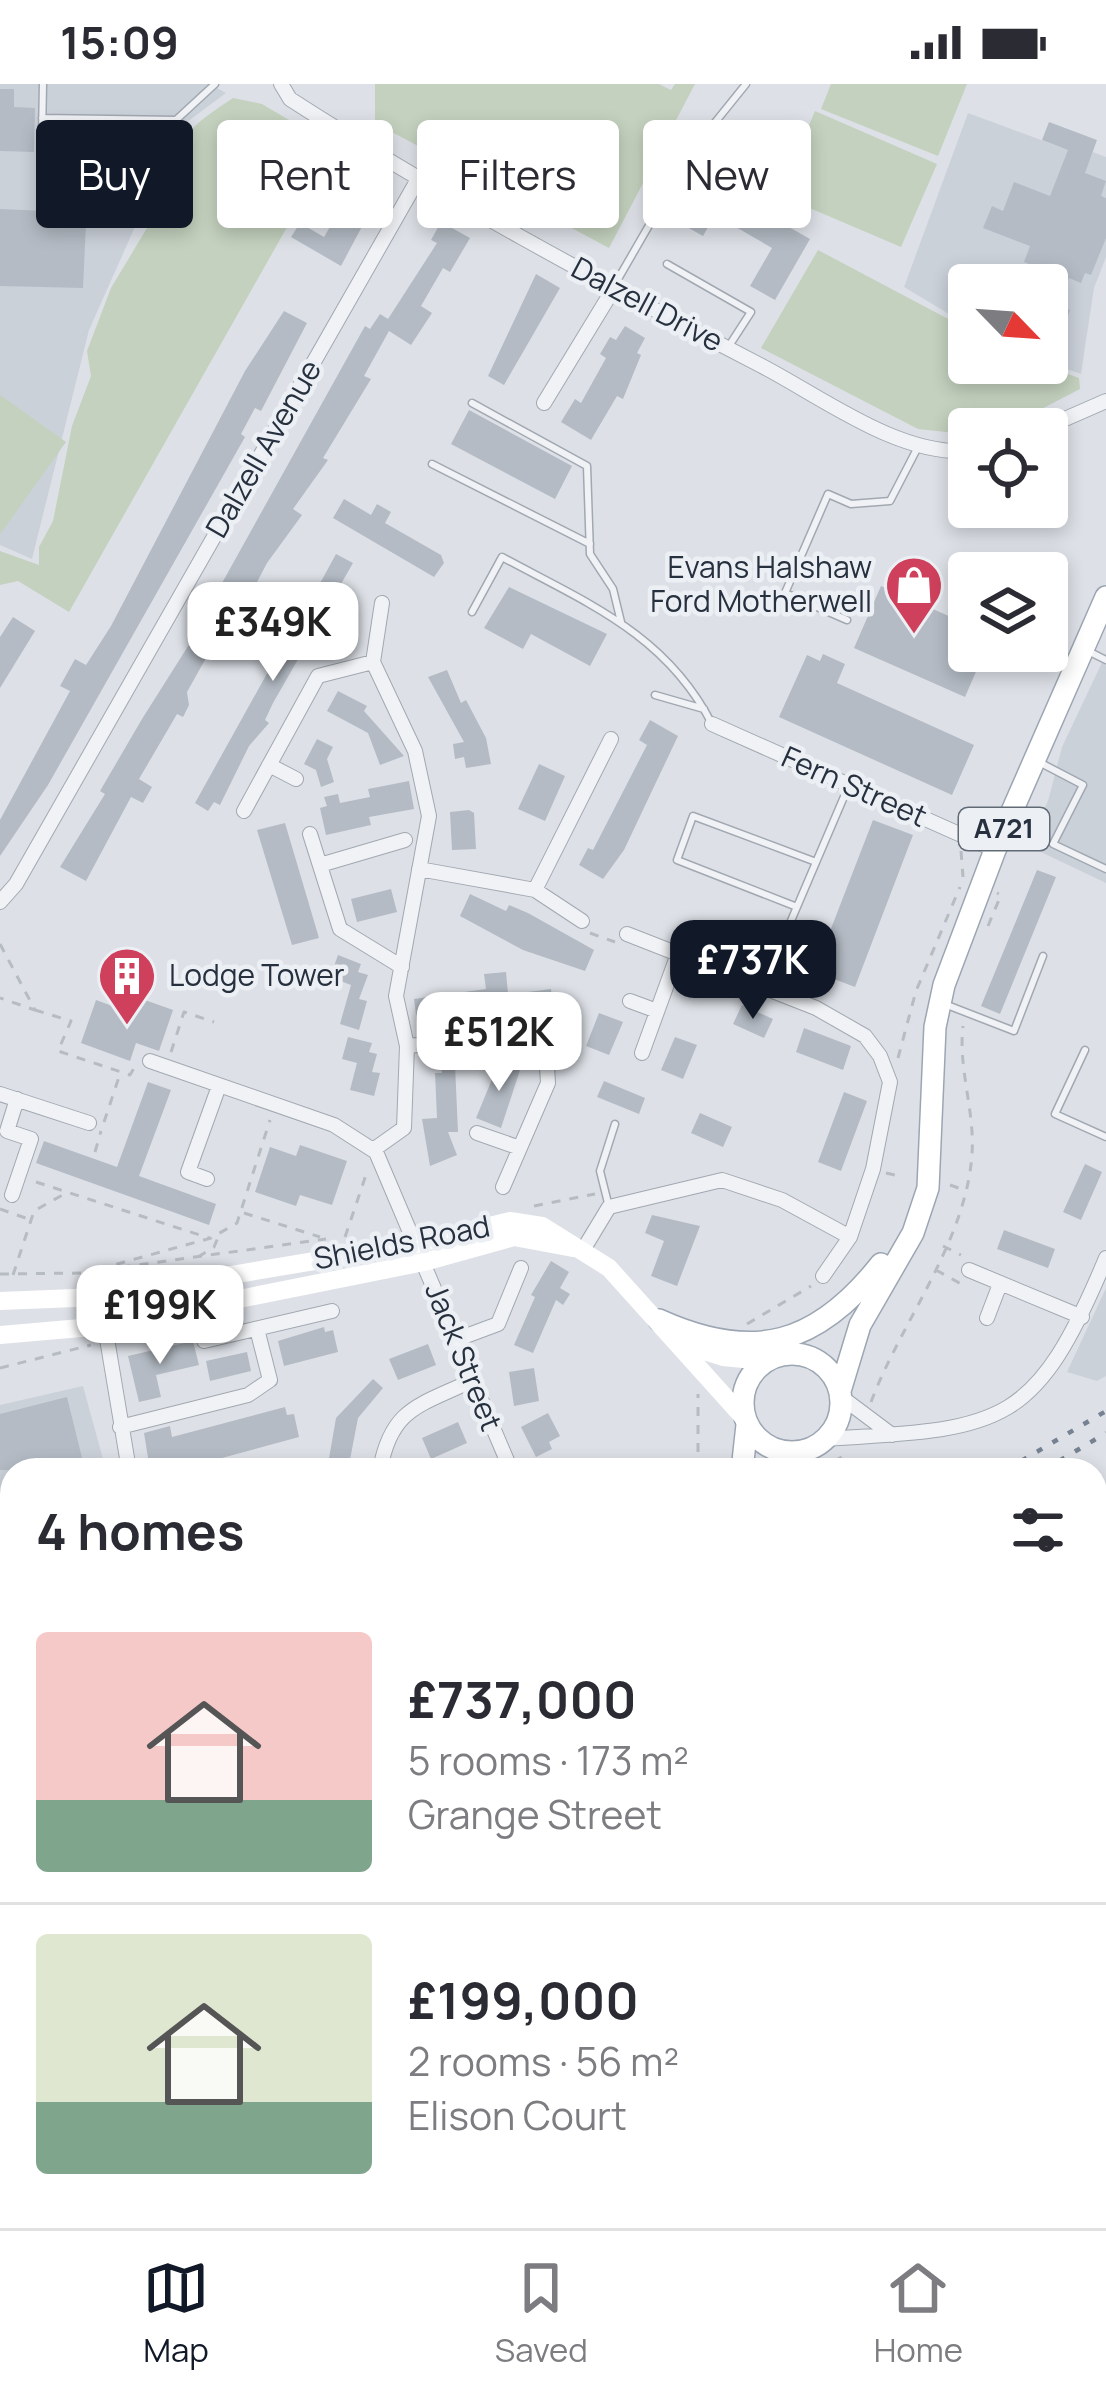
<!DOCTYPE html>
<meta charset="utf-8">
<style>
body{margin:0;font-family:Manrope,sans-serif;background:#f7f7f7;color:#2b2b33;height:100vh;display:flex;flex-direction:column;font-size:45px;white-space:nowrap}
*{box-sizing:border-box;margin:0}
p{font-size:39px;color:#7c7c81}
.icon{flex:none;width:66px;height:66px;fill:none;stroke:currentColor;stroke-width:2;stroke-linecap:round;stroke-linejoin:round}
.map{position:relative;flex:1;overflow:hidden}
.panel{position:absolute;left:0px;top:1374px;width:1107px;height:771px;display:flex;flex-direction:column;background:#fff;border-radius:36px 36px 0 0;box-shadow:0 6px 18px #0003}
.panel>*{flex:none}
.guide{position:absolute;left:36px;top:36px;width:1035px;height:108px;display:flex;gap:24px}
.needle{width:78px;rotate:115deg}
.fabs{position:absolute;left:948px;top:180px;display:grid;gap:24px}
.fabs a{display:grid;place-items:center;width:120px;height:120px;border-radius:12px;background:#fff;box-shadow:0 6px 18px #0003;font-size:60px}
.price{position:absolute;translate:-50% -102px;padding:0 27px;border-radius:24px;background:#fff;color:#222;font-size:39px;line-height:78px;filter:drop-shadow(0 3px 6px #0008)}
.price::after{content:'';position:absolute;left:50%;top:72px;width:36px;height:27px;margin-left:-18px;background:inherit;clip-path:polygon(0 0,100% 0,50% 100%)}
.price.current{background:#111827;color:#fff}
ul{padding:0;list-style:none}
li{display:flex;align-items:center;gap:36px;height:300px;padding:0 36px}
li+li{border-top:3px solid #e1e1e2}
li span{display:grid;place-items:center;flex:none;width:336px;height:240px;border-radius:12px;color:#555}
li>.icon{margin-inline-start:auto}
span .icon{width:144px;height:144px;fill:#fffc;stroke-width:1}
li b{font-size:51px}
h2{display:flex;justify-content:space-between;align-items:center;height:144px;padding:0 36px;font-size:51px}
.pill{padding:0 42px;border-radius:12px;background:#fff;box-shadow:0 6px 18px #0003;font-size:42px;line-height:108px}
.pill.current{background:#111827;color:#fff}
.status{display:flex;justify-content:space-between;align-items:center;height:84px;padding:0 60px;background:#fff;direction:ltr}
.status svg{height:33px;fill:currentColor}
.menu{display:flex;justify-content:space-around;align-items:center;height:168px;border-top:3px solid #e1e1e2;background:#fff;font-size:33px;color:#7c7c81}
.menu a{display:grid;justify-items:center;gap:6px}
.menu .current{color:#111827}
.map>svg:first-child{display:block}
.built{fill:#cbd1d9}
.green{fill:#c4d1be}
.building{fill:#b4bbc4}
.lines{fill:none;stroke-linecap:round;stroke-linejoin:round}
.lane-casing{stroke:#a2a8b1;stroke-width:9}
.street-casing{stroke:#a2a8b1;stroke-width:16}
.primary-casing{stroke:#9ca6b3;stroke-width:24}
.path{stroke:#b7bcc2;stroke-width:3;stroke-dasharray:9 9;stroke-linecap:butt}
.lane{stroke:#f0f2f5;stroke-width:6}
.street{stroke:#f0f2f5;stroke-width:14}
.secondary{stroke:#fff;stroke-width:18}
.primary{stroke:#fff;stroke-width:21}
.rail{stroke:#768291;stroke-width:4.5;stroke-dasharray:6 12;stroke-linecap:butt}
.labels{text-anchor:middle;stroke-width:9;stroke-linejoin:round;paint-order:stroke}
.shield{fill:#ecf0f5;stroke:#616a75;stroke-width:3}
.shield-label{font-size:27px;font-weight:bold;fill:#26303e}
.street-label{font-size:30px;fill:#26303e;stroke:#ecf0f5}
.poi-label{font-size:30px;fill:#26303e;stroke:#ecf0f5;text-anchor:end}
</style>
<div class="status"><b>15:09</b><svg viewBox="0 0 49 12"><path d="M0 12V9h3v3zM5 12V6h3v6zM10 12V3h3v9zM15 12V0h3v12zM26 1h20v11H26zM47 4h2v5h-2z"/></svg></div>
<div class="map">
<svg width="1106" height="2144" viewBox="0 0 1106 2144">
<rect width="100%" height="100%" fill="#dde1e7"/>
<!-- built -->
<path class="built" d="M0,0H210L226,9L179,44L89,246L32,475L0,461Z
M968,29L1090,74L1093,68L1106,73V173L1094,204L1081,290L1047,278V201H969V242L904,203Z
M1106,570V799L1026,761L1048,717L1062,663Z
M1106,1204V1292L1097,1297L1067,1288Z
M83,1302L106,1386H12V1841L0,1853V1321Z
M1095,1530L1106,1542V2144H902L896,2133H1095Z"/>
<!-- green -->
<path class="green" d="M375,0H659L671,6L675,0H695L609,164L375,39Z
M831,0H967L938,72L821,25Z
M233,14L262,20L333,62L69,528L18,497L0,501V467L39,481V463L53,437L72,342L91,292L87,267L111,204L177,94C171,52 201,36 233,14Z
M815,27L937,80L901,163L779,111Z
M818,166L969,246V279H1037L1079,294L1080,305L1003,345H969L964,350L918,345L761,264Z
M0,311L66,358L1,449L0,448Z"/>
<!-- building -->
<path class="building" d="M0,5H14V23L35,24L34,68L0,67Z
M1049,38L1097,56L1085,89L1106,97L1101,112L1106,114V154L1091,191L1085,189L1081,199L1069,194L1059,222L1070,226L1048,284L1047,201H1036L1042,185L1024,178L1030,162L983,144L992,122L1003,127L1014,98L1050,112L1068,66L1042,56Z
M703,94L810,155L775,216L750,202L772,164L715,131L703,152L678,138Z
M369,96L383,103L341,182L291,153L300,139L324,153L337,131L347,137Z
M0,125L45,127V137L86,139L83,204L0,202Z
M441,138L470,154L450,188L443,184L421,222L432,229L411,261L389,247L364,292L371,295L323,374L328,376L293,425L302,431L267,479L223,563L215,558L187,608L189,621L183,633L177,630L139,695L152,703L143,719L131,713L86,797L60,783L105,710L100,707L142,635L221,510L217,508L365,242L370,245L380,230L388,235L437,159L431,156Z
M536,190L560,204L504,301L488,292Z
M284,227L307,239L261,327L255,324L241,350L245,353L48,701L0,772V736L70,607L60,602L75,575L86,581L111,542L245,287Z
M625,242L645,254L637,269L641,271L623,315L617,312L591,356L561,338L575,315L581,319L606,274L600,270L610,253L616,256Z
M469,326L572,382L555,415L451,360Z
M344,415L371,431L377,420L391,428L385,439L441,471L444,479L434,493L333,434Z
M336,470L353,479L273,619L265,636L269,639L249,662L220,721L214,718L208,727L195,719L289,550L281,546L290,530L300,536Z
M881,502L969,541V567H985L965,613L854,564Z
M509,503L607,550L590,582L531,550L523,565L484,544Z
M13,533L35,547L0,604V553Z
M823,570L845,580L837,599L974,661L952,711L779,633L807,571L820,577Z
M447,586L461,619L466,616L486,654L491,680L466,684L464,673L455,675L453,660L464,658L428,593Z
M338,607L367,622L364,627L404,672L380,681L368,649L327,627Z
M650,636L678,652L624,766L603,795L579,781L588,764L593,766L647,661L639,656Z
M317,655L333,663L327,675L334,698L321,703L316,686L304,680Z
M539,680L565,692L545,737L518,725Z
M409,697L414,725L369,733L371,741L326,751L320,724L327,722L324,713L338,710L340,719L370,713L368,705Z
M469,726L474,729L476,765L452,766L450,728Z
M873,736L913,751L855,903L797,881L810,849L827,855Z
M285,739L319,854L292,861L257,746Z
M1037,786L1056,793L1000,930L981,922Z
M391,805L397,828L357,838L351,815Z
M470,810L506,827L509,821L528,829L594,866L585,887L523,866L460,832Z
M338,871L361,880L358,888L368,891L359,915L367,917L359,946L340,940L351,901L330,893Z
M506,888L509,921L482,923V931L417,938L414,915L486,905L484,890Z
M551,905L554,930L517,935L513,910Z
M131,911L173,926L159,967L136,959L130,977L81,959L96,916L126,927Z
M742,921L773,935L764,954L733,940Z
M599,929L623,938L609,971L586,962Z
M804,944L851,962L843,986L796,968Z
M348,953L372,959L369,968L377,970L372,988L380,989L374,1012L350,1006L357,979L342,975Z
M675,953L697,961L683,995L661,986Z
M500,976L521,983L501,1044L476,1034Z
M455,981L458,1048H448L457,1071L430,1082L422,1035L437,1034L435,989H442L441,982Z
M604,997L645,1014L639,1030L597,1013Z
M148,998L171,1006L139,1092L216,1120L209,1141L36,1079L44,1057L117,1083Z
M844,1008L867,1017L841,1087L818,1078Z
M700,1029L732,1043L723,1063L691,1049Z
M300,1061L347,1077L332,1121L300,1111L296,1122L255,1108L270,1063L296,1072Z
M1085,1080L1102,1088L1081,1136L1063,1128Z
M652,1131L700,1142L677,1202L651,1192L664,1157L645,1149Z
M1004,1146L1055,1165L1048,1184L997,1165Z
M551,1177L569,1188L560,1204L570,1210L563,1221L556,1216L533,1269L514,1261L535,1213L531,1211Z
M324,1243L325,1248L333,1246L338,1268L284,1282L278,1257Z
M193,1257L199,1281L156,1291L161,1313L139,1318L128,1272Z
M428,1260L436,1281L398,1296L389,1275Z
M247,1268L251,1287L210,1297L206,1277Z
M534,1284L539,1317L514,1322L509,1288Z
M373,1295L383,1304L358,1334L348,1386H327L336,1334Z
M67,1313L85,1386H0V1330Z
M285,1323L287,1331L294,1330L299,1353L178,1386H150L144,1349L170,1342L172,1353Z
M548,1329L560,1352L549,1358L552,1365L536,1373L521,1343Z
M458,1338L467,1359L431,1375L422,1354Z"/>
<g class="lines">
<defs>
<path id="lane" d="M42,34L176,36L215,0
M41,101L43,0
M667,180L751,228L727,265
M614,202L692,67L746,0
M472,319L587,382L590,470L613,505L621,538
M432,380L590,460
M472,528L502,473C587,519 666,550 712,640
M847,536L785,509L828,410L851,420L890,417L918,363
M1088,567L1106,576
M655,611L704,625
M1037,677L1083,701L1053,760L1106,785
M797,823L677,776L693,732L816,778
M773,879L849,701
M947,921L1014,947L1043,872
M1085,966L1055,1030L1106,1053
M609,1123L600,1087L615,1040
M1101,1637L1106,1633"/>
<path id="street" d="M281,0L290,15C442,113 600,198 760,281C822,313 898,372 969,367
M544,319L614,204
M1042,345L1106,317
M712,640L995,766
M269,681L296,695
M244,727L318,592L373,578
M310,750L340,845L402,883
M320,781L405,756
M419,785L535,806L611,655
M535,806L582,837
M0,818L16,800L417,97
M627,850L816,924L865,952L880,972L890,998L873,1085L850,1153L823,1192
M630,917L657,927
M407,962L545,950L548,999L503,1103
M642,969L678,870
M150,977L334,1041L376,1068L511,1386
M0,1010L89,1039
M477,1049L520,1064
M373,1066L404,1044L407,962L396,912L429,732L415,667L373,578L382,519
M207,1095L188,1088L219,1002
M12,1111L31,1055L7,1047L17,1015
M583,1166L609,1123L722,1096L782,1116L850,1153
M969,1186L1082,1233
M100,1213L129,1386
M987,1234L1000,1200
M455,1256L498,1240L521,1184
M204,1257L332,1227
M840,1312L892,1351
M120,1343L248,1311L270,1296L257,1245
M825,1355C1001,1344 1034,1347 1106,1174
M380,1386C391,1325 418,1322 469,1298
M1095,1571L1106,1583
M32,2144L34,2133
M208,2144L211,2133"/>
<path id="primary" d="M659,1236C754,1279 817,1261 881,1180
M743 1319a49 49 0 1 1 98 0a49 49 0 1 1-98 0Z
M840,1307L860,1241L913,1149L928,1104L935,943L944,901L995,766L1106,513
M742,1386L747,1341
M458,2133L467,2144
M573,2144L582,2133"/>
</defs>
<!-- lane casing -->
<use href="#lane" class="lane-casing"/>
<!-- street casing -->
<use href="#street" class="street-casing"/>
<!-- primary casing -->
<use href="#primary" class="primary-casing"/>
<!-- path -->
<path class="path" d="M961,767L963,793
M988,842L1001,811L997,809
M590,849L615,858
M0,860L35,926L0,914
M35,926L71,937L58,967L130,991L134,984
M171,968L184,928L214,938
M898,974L916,907L960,803
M104,1038L120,990
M95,1068L101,1047
M886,1089L903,1093
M36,1098L209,1154
M950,1101L964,1106
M534,1122L595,1110
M0,1125L31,1136
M244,1129L320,1153
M345,1153L367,1088
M943,1162L961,1171
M198,1173L214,1163L219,1151
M99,1185L211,1154L237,1139L270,1036
M936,1186L963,1201
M86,1188L326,1155
M0,1190L84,1189
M13,1191L34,1127L66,1109
M747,1240L811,1202
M0,1284L91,1261
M871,1318C901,1238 966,1158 972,1070C975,1027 958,985 963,942
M698,1386V1310
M818,1386L847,1370
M1095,1828L1106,1825
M1095,2063L1106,2054
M429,2133L432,2144
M796,2133L816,2144
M868,2133L878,2144
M986,2133L999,2144
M1034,2133L1037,2144
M606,2144L612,2133
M961,2144L965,2138L973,2144
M1007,2144L1018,2133"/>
<!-- lane -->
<use href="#lane" class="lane"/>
<!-- street -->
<use href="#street" class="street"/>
<!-- secondary -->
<path class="secondary" d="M0,1217L100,1213L416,1160L510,1137L542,1142L609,1184L744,1334
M0,1251L104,1242L424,1178L514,1153L573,1164
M679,1259L723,1273L765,1277
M838,2133L852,2144"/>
<!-- primary -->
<use href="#primary" class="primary"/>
<!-- rail -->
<path class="rail" d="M1006,1386L1106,1327
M1044,1386L1106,1349
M0,1984L12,1977"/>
</g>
<!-- icons -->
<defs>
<symbol id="shop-pin" viewBox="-11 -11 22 30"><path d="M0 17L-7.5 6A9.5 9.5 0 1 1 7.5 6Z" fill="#cf405c" stroke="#ecf0f5"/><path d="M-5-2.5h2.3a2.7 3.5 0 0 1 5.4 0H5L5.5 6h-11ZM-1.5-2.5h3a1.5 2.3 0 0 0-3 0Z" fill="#fff"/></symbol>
<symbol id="building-pin" viewBox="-11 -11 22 30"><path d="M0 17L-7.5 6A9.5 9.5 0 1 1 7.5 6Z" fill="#cf405c" stroke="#ecf0f5"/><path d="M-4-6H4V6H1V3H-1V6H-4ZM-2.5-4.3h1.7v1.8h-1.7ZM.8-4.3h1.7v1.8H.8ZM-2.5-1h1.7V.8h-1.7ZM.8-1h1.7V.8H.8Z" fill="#fff"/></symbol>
</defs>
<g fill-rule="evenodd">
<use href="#shop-pin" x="881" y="468" width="66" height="90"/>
<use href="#building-pin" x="94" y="859" width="66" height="90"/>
</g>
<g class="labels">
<!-- shield labels -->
<rect class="shield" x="959" y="724" width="90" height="42" rx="9"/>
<g class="shield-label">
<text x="1004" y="754">A721</text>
</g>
<!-- street labels -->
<g class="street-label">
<text transform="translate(647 221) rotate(28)" y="10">Dalzell Drive</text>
<text transform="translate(264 365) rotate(-60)" y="10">Dalzell Avenue</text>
<text transform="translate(854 703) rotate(24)" y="10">Fern Street</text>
<text transform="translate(402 1159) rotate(-11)" y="10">Shields Road</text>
<text transform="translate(463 1273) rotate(68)" y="10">Jack Street</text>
</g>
<!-- poi labels -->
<g class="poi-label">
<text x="872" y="494">Evans Halshaw<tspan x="872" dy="34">Ford Motherwell</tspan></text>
<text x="169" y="902" text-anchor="start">Lodge Tower</text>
</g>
</g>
</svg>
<div class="fabs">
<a><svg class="needle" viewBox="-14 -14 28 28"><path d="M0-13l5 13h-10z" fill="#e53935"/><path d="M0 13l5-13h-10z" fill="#7c7c81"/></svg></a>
<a><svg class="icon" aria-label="locate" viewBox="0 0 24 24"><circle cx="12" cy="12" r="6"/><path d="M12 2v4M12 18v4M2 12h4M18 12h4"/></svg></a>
<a><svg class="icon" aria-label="layers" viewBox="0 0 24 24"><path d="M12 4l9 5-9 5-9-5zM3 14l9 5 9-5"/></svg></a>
</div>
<b class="price" style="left:273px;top:600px">£349K</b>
<b class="price current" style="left:753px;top:938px">£737K</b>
<b class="price" style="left:499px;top:1010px">£512K</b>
<b class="price" style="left:160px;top:1283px">£199K</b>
<div class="guide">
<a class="pill current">Buy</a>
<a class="pill">Rent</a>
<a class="pill">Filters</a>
<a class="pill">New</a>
</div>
<section class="panel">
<h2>4 homes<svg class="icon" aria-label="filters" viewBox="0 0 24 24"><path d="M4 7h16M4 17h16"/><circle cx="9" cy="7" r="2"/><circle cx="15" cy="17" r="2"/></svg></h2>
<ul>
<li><span style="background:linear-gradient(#f6c9c9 70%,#7fa58c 0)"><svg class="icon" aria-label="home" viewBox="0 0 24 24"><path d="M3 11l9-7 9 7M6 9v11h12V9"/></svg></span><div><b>£737,000</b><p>5 rooms · 173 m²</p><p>Grange Street</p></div></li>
<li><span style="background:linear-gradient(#dfe7d0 70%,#7fa58c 0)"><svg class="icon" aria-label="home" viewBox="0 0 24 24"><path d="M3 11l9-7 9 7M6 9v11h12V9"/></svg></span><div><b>£199,000</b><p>2 rooms · 56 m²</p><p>Elison Court</p></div></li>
</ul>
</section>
</div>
<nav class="menu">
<a class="current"><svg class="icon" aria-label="map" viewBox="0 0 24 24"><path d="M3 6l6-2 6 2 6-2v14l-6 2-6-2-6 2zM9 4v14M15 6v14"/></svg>Map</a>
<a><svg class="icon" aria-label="saved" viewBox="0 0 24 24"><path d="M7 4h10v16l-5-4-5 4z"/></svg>Saved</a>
<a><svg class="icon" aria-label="home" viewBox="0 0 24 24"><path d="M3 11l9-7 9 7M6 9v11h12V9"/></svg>Home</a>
</nav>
